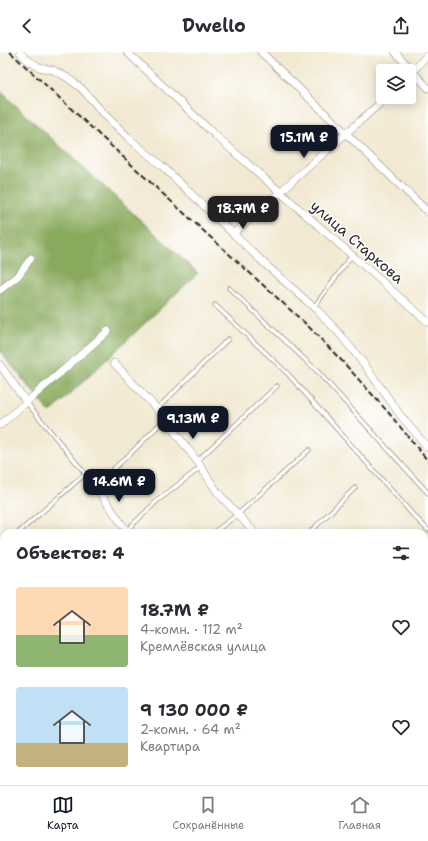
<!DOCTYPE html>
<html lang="ru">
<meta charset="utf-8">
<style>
body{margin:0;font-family:"Shantell Sans",sans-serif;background:#f7f7f7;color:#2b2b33;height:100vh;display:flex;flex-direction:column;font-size:15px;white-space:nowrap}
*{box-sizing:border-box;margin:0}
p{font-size:13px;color:#7c7c81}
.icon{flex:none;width:22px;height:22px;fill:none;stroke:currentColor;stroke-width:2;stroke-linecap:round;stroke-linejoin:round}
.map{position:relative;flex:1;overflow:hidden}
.sheet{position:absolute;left:0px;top:477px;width:428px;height:256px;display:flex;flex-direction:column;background:#fff;border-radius:12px 12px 0 0;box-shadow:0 2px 10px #0003}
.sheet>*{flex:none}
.fabs{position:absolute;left:376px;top:12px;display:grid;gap:8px}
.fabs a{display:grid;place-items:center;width:40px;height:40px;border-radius:4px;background:#fff;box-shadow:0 2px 10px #0003;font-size:20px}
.price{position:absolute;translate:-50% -34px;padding:0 9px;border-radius:8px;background:#111827;color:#fff;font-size:13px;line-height:26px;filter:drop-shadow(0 1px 2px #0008)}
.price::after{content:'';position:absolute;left:50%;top:24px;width:12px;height:9px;margin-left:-6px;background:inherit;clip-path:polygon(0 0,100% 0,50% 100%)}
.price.on{background:#222;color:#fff}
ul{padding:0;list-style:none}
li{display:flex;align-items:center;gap:12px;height:100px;padding:0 16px}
li span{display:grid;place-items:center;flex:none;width:112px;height:80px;border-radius:4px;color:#555}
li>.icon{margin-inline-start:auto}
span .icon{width:48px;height:48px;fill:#fffc;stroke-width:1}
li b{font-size:17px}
h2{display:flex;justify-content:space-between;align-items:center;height:48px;padding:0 16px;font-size:17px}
header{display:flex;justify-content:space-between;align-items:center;height:52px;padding:0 16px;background:#fff;font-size:18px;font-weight:700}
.tab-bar{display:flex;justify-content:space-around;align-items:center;height:56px;border-top:1px solid #e1e1e2;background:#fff;font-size:11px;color:#7c7c81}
.tab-bar a{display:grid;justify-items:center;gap:2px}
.tab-bar .on{color:#111827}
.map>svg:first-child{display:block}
.forest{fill:#89aa5d;stroke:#5a6a44}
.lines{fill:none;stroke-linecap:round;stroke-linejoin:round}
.lane-casing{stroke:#8e8a7e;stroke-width:5}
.street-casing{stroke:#8e8a7e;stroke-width:8}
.lane{stroke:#fff;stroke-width:3.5}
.street{stroke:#fff;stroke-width:7}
.rail{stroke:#2b2b2b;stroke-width:2;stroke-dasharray:6 3;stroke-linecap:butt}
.labels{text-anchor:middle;stroke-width:3;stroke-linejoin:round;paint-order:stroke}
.street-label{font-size:15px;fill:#2b2b2b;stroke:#fff}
</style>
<header><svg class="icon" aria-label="back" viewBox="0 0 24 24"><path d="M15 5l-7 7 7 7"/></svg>Dwello<svg class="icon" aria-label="share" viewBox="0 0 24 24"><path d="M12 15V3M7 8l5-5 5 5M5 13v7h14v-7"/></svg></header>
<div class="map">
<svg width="428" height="733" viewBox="0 0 428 733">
<rect width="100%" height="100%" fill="#fff"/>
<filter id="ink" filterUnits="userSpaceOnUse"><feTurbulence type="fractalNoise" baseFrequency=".025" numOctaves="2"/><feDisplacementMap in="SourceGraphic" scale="8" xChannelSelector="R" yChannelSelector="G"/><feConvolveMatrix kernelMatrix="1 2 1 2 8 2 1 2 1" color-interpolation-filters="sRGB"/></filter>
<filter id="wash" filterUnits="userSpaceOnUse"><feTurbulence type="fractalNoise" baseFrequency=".012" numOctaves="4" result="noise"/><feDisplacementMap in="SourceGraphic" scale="16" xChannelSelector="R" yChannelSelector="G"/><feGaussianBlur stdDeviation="0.9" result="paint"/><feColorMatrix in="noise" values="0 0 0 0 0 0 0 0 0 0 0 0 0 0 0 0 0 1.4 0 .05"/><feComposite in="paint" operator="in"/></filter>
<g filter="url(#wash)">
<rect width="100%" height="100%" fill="#f2e9d2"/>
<!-- forest -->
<path class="forest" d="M0,39L198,221L50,361L0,299Z
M4,578V728L0,731V581Z"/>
</g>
<g filter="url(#ink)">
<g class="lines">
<defs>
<path id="lane" d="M229,236L316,318L428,441
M215,253L288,322L413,463L428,478
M314,255L352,203
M27,351L94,432
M157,357L228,287
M197,409L277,334
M95,434L134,398L165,367
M127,478L157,449L201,415
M18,481L85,422
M213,481L237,463L309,398
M309,481L355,436
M0,497L4,493
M327,729L331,733"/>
<path id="street" d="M20,0L25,6L39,15L53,18L68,26L82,37L105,63L132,89L162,114L265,212L318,259L339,281L364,312L401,364L428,396
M127,0L215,83L428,270
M261,0L428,160
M395,0L428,36
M409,24L428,2
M233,182L387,45
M0,238L18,224L31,206
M114,311L157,357L197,409L218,441L255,481
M0,313L27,351
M0,373L108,279
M94,432L128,481
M424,656L428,659
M0,661L4,658
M424,693L428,690
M301,729L304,733
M110,733L115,729
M373,733L378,729"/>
</defs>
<!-- lane casing -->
<use href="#lane" class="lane-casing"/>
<!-- street casing -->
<use href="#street" class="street-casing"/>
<!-- lane -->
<use href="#lane" class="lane"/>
<!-- street -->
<use href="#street" class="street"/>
<!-- rail -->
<path class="rail" d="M10,0L162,141L307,273L342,309L388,360L428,409"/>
</g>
</g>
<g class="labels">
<!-- street labels -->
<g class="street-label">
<text transform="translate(357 190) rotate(41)" y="5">улица Старкова</text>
</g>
</g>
</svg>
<div class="fabs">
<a><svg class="icon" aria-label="layers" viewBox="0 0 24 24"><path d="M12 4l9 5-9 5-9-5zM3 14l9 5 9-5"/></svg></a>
</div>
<b class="price" style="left:304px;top:107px">15.1M ₽</b>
<b class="price on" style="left:243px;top:178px">18.7M ₽</b>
<b class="price" style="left:193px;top:388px">9.13M ₽</b>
<b class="price" style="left:119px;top:451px">14.6M ₽</b>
<section class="sheet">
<h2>Объектов: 4<svg class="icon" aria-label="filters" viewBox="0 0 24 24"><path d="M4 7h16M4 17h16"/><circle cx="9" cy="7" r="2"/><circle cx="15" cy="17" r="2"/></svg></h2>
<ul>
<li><span style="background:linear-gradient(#ffd9b3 60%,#8fb573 0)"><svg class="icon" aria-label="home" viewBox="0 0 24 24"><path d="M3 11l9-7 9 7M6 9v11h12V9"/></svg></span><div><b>18.7M ₽</b><p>4-комн. · 112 m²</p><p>Кремлёвская улица</p></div><svg class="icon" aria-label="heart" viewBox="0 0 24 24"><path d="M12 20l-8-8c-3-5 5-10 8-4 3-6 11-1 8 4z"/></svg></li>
<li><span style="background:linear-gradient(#bfe0f5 70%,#c2b280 0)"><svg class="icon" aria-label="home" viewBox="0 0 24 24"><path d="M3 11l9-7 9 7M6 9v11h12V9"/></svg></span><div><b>9 130 000 ₽</b><p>2-комн. · 64 m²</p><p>Квартира</p></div><svg class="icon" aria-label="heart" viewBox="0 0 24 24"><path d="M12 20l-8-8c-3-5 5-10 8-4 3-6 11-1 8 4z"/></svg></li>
</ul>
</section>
</div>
<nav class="tab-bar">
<a class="on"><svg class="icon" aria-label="map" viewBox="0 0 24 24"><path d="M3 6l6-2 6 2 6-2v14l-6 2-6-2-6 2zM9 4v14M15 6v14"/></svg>Карта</a>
<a><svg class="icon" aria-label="saved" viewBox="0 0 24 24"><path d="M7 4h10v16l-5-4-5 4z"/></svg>Сохранённые</a>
<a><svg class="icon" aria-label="home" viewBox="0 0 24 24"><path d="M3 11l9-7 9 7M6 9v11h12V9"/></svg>Главная</a>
</nav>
